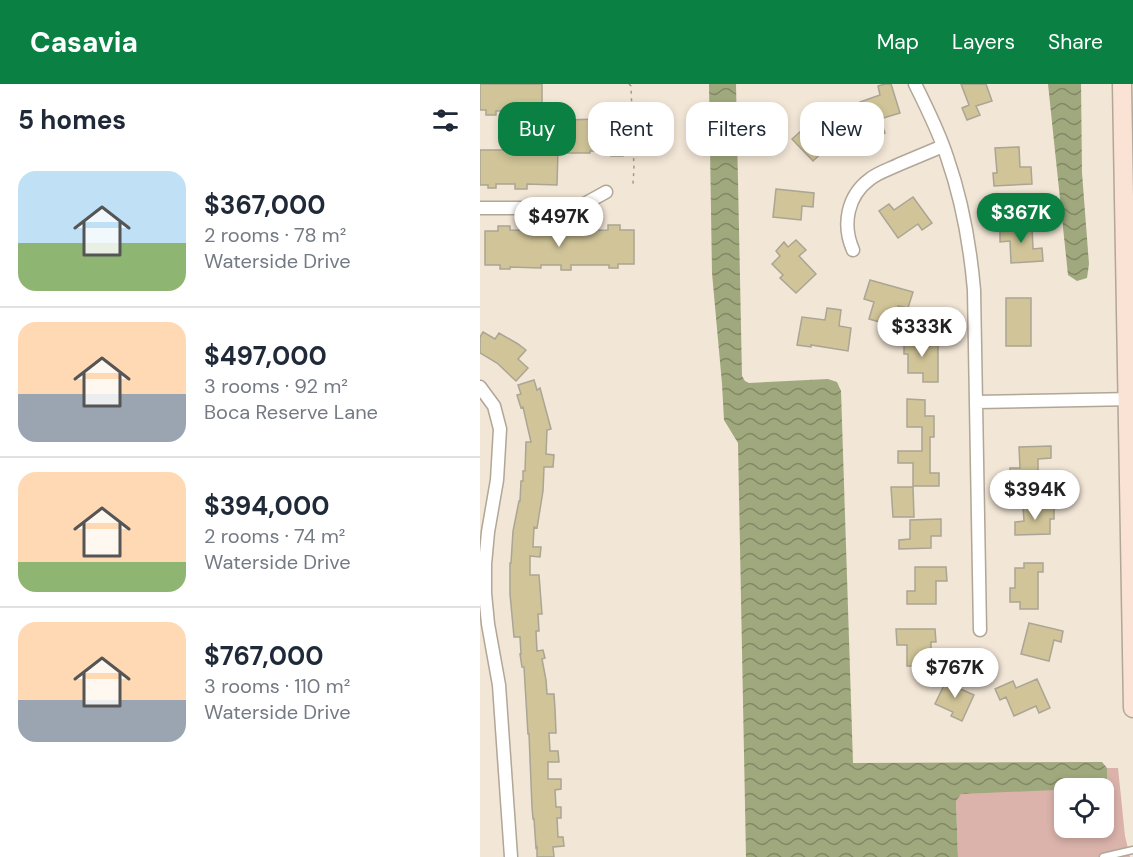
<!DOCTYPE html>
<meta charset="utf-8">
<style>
body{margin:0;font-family:"DM Sans",sans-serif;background:#f6f6f7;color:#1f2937;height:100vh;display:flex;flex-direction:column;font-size:22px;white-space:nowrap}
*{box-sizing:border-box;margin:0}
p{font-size:20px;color:#747a83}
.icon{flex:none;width:33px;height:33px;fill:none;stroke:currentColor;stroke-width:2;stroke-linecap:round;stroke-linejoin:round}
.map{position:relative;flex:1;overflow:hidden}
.sheet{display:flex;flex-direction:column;background:#fff;width:480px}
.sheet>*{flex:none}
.hud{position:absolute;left:18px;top:18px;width:544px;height:54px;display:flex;gap:12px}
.fabs{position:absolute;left:574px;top:694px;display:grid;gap:12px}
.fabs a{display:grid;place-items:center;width:60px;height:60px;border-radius:12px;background:#fff;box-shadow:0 3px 9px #0003;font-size:30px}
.price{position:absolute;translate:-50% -51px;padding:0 14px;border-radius:21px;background:#fff;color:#222;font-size:20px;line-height:39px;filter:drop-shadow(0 2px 3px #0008)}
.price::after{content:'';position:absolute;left:50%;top:36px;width:18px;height:14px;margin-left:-9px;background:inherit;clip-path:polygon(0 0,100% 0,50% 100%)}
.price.on{background:#0b8043;color:#fff}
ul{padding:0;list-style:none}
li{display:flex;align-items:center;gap:18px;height:150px;padding:0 18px}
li+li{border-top:2px solid #e0e1e3}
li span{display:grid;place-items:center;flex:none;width:168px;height:120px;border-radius:18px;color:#555}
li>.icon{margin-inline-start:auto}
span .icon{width:72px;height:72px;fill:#fffc;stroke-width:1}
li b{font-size:26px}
h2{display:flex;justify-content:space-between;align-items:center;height:72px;padding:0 18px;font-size:26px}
.tag{padding:0 21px;border-radius:18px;background:#fff;box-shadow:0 3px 9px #0003;font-size:21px;line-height:54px}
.tag.on{background:#0b8043;color:#fff}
header{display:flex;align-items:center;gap:36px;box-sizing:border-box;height:84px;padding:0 30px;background:#0b8043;color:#fff}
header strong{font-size:28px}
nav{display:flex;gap:33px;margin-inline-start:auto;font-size:21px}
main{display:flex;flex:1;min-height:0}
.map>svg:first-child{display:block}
.park{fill:#dbb3ab}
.water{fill:url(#water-waves)}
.building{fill:#d0c498;stroke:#aaa594;stroke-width:1.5}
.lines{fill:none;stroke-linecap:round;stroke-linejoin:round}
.lane-casing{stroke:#b1a697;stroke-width:9}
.street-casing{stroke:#b1a697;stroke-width:15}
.secondary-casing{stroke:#b1a697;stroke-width:21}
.path{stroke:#a49b8f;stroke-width:1.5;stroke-dasharray:3 4.5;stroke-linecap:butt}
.lane{stroke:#fff;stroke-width:6}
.street{stroke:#fff;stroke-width:12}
.secondary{stroke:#fae3d5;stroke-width:18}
</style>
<header>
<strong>Casavia</strong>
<nav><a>Map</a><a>Layers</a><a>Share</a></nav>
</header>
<main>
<section class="sheet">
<h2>5 homes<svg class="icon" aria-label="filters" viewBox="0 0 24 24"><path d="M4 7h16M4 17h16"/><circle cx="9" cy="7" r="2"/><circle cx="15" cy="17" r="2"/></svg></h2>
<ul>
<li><span style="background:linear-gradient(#bfe0f5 60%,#8fb573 0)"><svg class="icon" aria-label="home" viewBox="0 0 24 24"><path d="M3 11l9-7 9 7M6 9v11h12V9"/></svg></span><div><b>$367,000</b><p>2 rooms · 78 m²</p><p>Waterside Drive</p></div></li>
<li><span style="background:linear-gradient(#ffd9b3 60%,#9aa5b1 0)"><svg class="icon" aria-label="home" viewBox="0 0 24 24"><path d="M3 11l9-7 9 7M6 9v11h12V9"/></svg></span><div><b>$497,000</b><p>3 rooms · 92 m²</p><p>Boca Reserve Lane</p></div></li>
<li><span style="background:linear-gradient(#ffd9b3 75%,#8fb573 0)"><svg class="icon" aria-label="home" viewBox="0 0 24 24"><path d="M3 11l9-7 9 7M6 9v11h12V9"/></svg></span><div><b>$394,000</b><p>2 rooms · 74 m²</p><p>Waterside Drive</p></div></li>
<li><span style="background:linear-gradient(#ffd9b3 65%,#9aa5b1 0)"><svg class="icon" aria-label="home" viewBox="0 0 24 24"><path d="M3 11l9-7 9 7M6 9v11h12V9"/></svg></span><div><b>$767,000</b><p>3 rooms · 110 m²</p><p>Waterside Drive</p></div></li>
</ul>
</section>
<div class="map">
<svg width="653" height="773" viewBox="0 0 653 773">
<defs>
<pattern id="water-waves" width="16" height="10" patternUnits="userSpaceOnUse" patternTransform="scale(1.5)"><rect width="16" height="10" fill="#a0a87d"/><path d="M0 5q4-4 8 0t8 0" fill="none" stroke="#828865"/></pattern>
</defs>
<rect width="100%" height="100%" fill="#f2e6d6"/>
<!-- park -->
<path class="park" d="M627,684H638L645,752L650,773H478L476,717L481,709L585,705V744H624V705H590L620,704L627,697Z"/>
<!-- water -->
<path class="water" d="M229,0H256L262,292L265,297L269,299L348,295L357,298L361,307L373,679L622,678L627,684V697L620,704L481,710L476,717L478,773H266L258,359L244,336L242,300L232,189Z
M568,0H601L602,89L609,180L607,194L597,197L588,191Z"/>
<!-- building -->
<path class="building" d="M0,0H62V27H16V31H6V26H0Z
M405,0H411L420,29L400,35L405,49L391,54L380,18L400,11L398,2Z
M481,0H506L512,17L496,22L500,31L487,36L482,24L489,21Z
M134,29H144L143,72H131V67H110V69H86L85,36L119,35V33H134Z
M339,37L361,60L351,69L347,64L333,77L312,55L321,47L324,50Z
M53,60L63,61V65L78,66L77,101L47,100V105H35V100H16V104H8V101H0V66H37V62H53Z
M539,63L540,83H551L552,100L514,102L513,89H517L515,64Z
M296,105L334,109L333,123L322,122L321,136L293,133Z
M433,113L452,139L442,146L438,140L418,154L399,127L409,120L414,126Z
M128,141H140V146H154V180H138V184H129V181H91V186H81V181H61V184L30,183V185H20V181H5V147H18V142H30V146L97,147L128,146Z
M552,142L553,165L562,164L563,177L531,179L530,157L520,158V144Z
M316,156L326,166L319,172L336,190L316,209L300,194L303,191L292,180L300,172L296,167L304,158L308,163Z
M390,196L433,208L428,224L418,222L413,242L389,235L394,218L384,215Z
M526,214H551V262H526Z
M347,224L361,226L359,242L371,244L368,267L331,261V263L317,261L322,233L345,236Z
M3,248L15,255L19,249L38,260L46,266L38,275L48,284L36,297L17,279L0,269V253Z
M424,253H447V258H458V298H443V289H428V270H424Z
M54,296L57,306L60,304L71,345L67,346L66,370L74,371L73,383H64L63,407L57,444L54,443L53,463H61L60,473L50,472V491H59L62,530H58L59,547H56L57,567L63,566L65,574L62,575L66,596L67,610H74L75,625L76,649H69L70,667H78L79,678H68V695H81V705L75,706L76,723H81V734H77L78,753H83L84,762L73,763L74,773H57V763L56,764L54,735H53L52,723L49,650H48L44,583H42L40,570H41L40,553H34L30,510V479H31L33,447L39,417H40L41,397H43V387H45L46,358H51L43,323L41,324L37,311L41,310L38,301Z
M427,315L445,316V332H454V353H450V389H459V402H433V379H418V367H442V343H427Z
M571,362V374L558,375V398L531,399L530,384H540L539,363Z
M411,403H433L434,433H413Z
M543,422H574V435H570V450L535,451V438L544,437Z
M461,435V452H451V464L419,465V456L430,455V436Z
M544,479H563V488H558V525H540V518H530V504H535V484H544Z
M435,483H466L467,497H456V520H427V507H435Z
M549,539L583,547L581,558L574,556L569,577L541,570Z
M416,545H455L456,558H451V582H427V561H417Z
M468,593L479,598L476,603L494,611L482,637L471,632L473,628L455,620Z
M557,595L570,624L559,629L556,622L534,632L526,613L520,616L515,605L533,597L536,604Z"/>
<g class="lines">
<defs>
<path id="lane" d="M623,773L653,766"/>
<path id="street" d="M435,0C447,24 459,48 467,73C482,116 490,160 494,206L500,546
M0,124H97L126,108
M373,166C362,141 367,112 390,95C399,88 410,85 420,80C434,74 449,68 463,62
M0,303L14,322L20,345L17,396L8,448L5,480V509L8,540L19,601L31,773
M496,318L653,315"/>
<path id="secondary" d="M642,0L653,624"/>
</defs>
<!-- lane casing -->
<use href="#lane" class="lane-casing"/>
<!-- street casing -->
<use href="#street" class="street-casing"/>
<!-- secondary casing -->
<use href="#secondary" class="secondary-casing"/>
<!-- path -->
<path class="path" d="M149,0L151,2L154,85L153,99L150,102"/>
<!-- lane -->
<use href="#lane" class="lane"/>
<!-- street -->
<use href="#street" class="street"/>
<!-- secondary -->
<use href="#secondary" class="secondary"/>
</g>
</svg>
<div class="fabs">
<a><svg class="icon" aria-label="locate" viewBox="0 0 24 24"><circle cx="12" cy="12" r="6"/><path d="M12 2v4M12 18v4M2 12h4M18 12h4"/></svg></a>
</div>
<b class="price on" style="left:541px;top:160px">$367K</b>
<b class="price" style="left:79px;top:164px">$497K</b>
<b class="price" style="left:442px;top:274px">$333K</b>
<b class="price" style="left:555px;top:437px">$394K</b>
<b class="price" style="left:475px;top:615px">$767K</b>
<div class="hud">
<a class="tag on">Buy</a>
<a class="tag">Rent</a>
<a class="tag">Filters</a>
<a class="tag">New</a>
</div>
</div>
</main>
